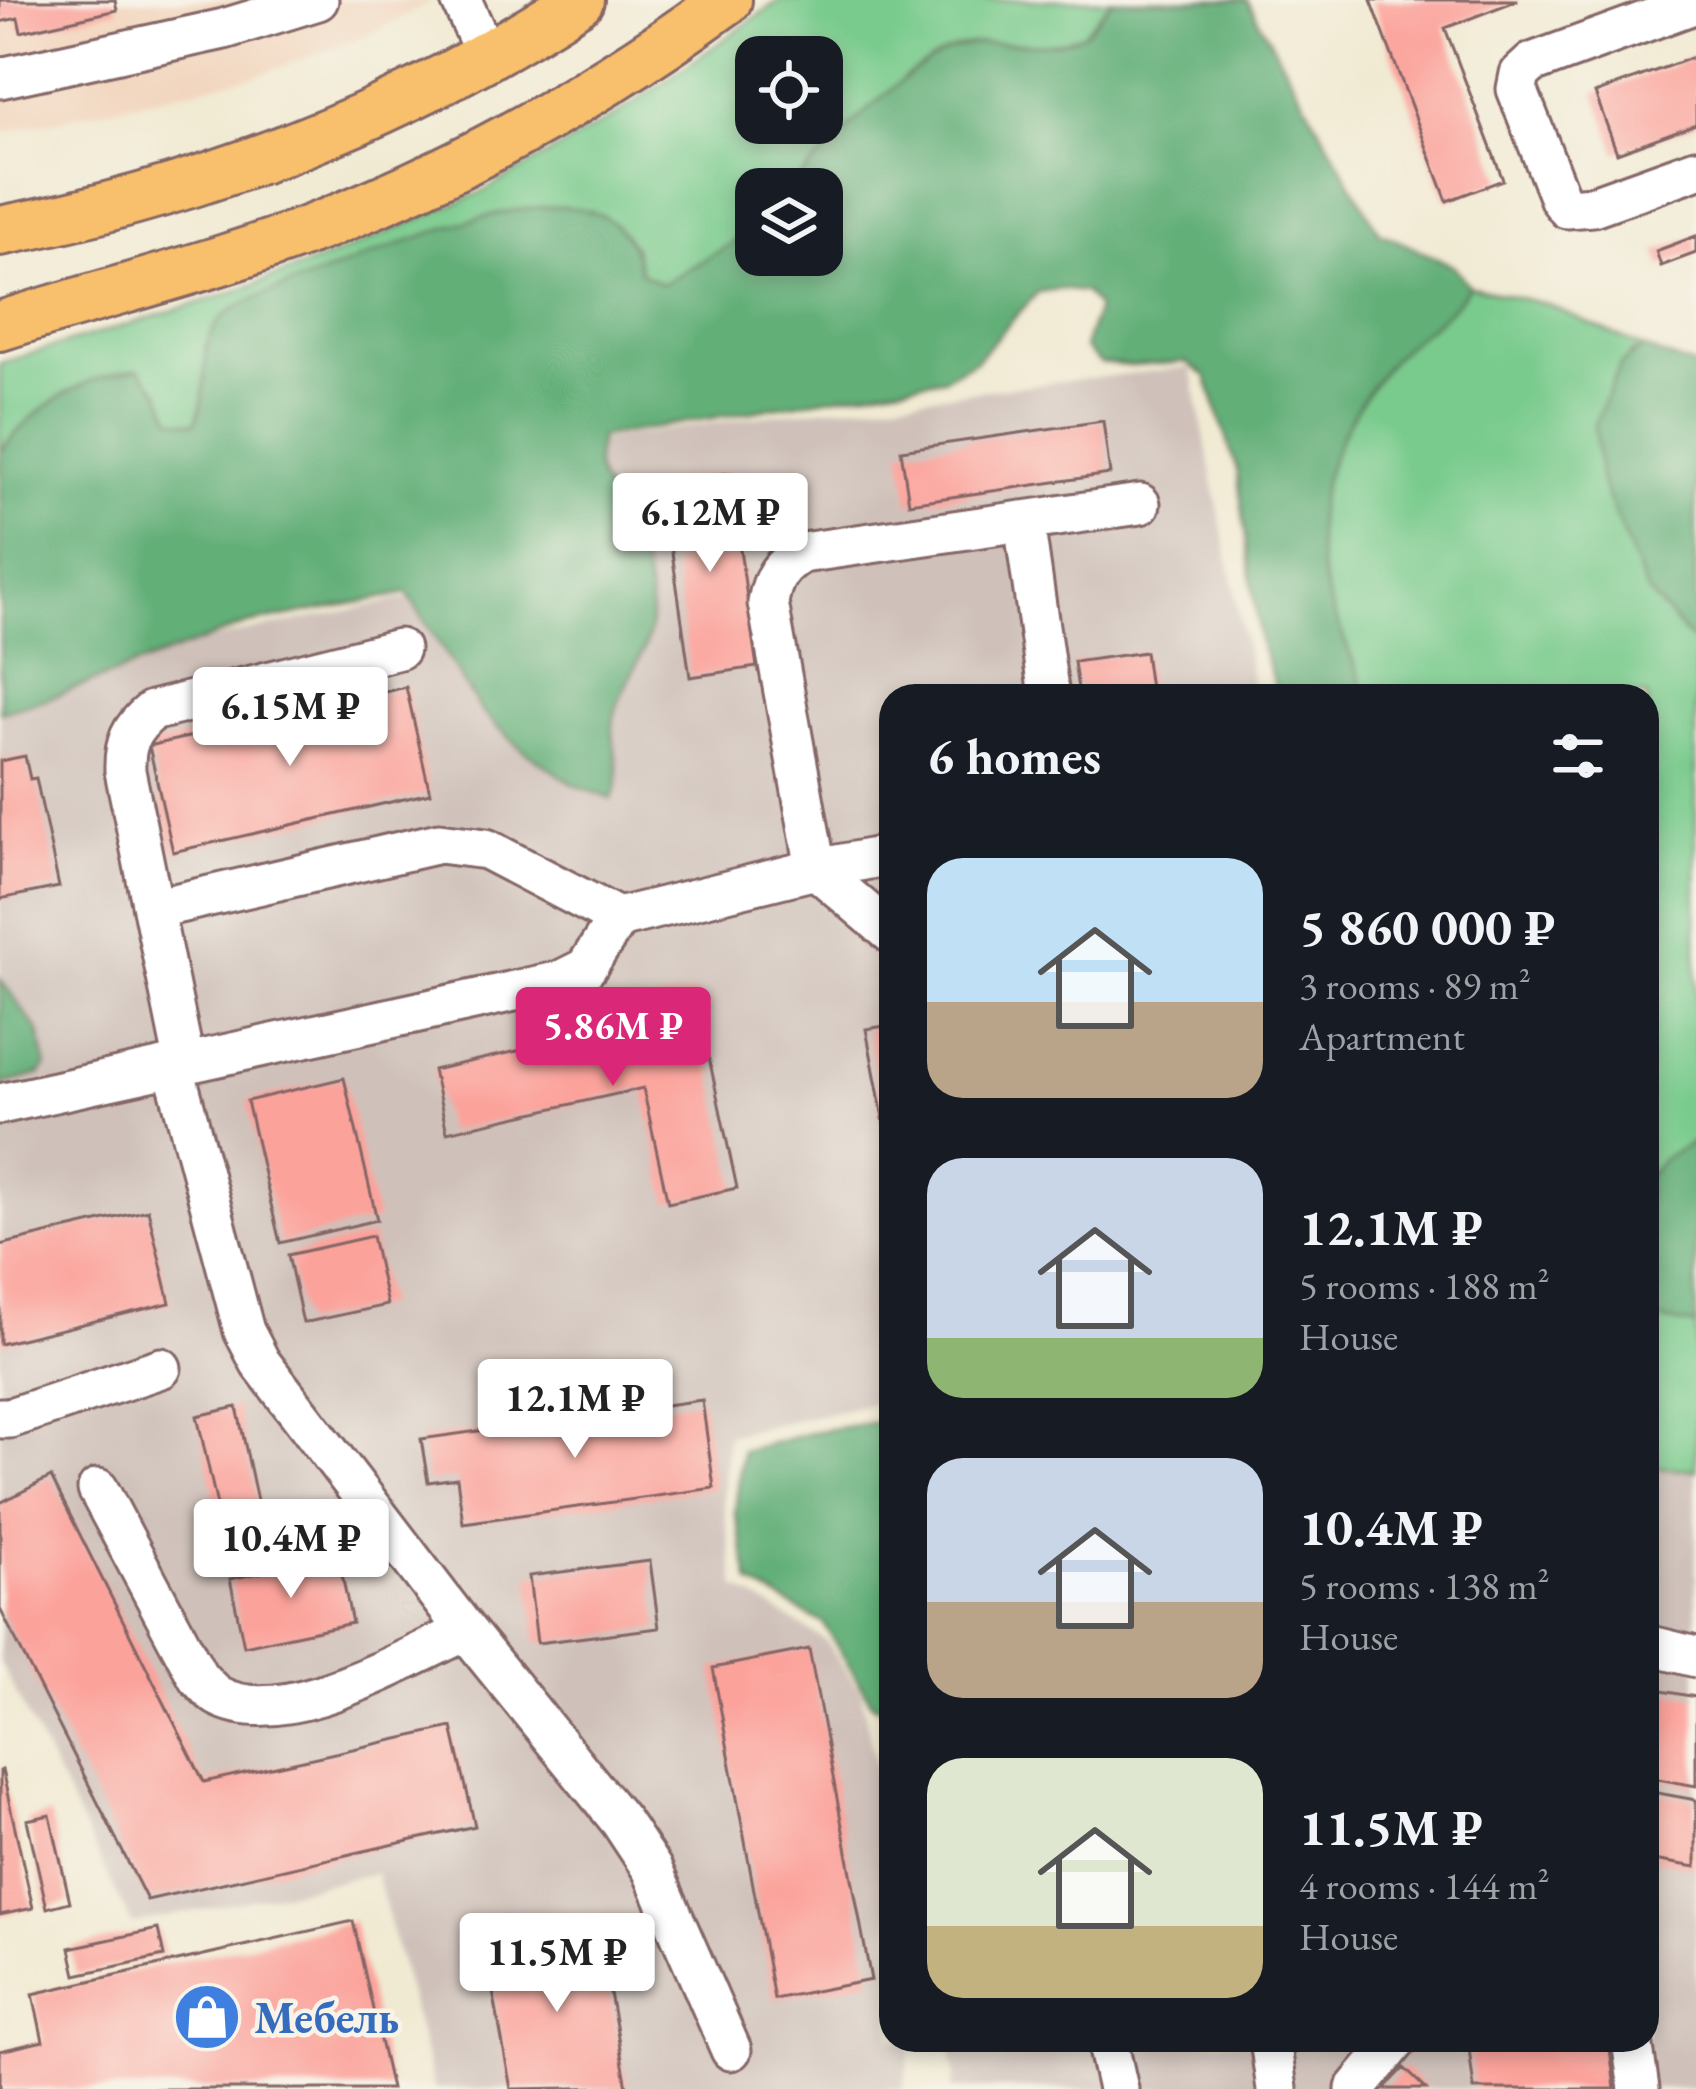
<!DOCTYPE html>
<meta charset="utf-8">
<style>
body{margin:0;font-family:"EB Garamond",serif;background:#242831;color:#f1f3f6;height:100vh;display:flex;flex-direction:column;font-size:45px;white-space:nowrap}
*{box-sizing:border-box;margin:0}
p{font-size:39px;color:#9ea1a6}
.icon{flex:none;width:66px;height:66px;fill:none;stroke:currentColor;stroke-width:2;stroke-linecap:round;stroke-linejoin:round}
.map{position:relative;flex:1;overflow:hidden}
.sheet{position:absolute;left:879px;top:684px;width:780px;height:1368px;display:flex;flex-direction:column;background:#171b24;border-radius:36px;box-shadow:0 6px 18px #0003}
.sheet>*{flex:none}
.tools{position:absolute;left:735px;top:36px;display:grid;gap:24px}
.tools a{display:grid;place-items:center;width:108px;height:108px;border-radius:24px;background:#171b24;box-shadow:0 6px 18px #0003;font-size:60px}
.price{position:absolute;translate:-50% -102px;padding:0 27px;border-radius:12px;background:#fff;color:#222;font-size:39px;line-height:78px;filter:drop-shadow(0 3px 6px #0008)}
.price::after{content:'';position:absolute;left:50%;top:72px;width:36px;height:27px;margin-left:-18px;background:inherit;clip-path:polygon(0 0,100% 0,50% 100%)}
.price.active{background:#db2777;color:#fff}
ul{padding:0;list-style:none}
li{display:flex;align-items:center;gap:36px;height:300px;padding:0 48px}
li span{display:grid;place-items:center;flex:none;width:336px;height:240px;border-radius:36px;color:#555}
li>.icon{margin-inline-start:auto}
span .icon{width:144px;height:144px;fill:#fffc;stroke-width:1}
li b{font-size:51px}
h2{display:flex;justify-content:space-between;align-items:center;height:144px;padding:0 48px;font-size:51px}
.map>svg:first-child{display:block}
.built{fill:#f2d5bd}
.industrial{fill:#cfc1ba}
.green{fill:#79cb8d;stroke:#62755c;stroke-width:3;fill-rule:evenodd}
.forest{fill:#62af78;stroke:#566752;stroke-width:3}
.building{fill:#fba39b}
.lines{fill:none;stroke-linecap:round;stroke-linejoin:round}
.minor-casing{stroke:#846666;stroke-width:45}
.major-casing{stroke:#846666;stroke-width:54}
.minor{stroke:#fff;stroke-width:39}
.major{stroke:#f8bf6c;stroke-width:48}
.labels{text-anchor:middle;stroke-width:9;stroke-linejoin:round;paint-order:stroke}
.shop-label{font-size:45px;font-weight:bold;fill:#366cbe;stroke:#f7f3e8;text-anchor:start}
</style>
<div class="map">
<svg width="1696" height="2089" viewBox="0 0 1696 2089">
<rect width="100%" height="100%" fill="#f7f3e8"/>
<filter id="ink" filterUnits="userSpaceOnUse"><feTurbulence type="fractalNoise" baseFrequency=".00833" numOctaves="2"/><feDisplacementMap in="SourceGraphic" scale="24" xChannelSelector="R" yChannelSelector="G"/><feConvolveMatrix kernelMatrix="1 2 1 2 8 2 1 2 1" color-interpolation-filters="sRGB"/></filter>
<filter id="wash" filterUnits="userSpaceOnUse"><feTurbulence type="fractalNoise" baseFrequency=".004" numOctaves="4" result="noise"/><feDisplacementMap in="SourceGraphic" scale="48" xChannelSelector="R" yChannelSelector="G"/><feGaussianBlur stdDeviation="2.7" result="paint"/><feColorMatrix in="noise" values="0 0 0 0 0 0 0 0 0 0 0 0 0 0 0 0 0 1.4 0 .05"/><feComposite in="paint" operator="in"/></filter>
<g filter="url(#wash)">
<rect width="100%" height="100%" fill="#f1ead3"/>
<!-- built -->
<path class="built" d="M0,0H435L364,37L257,75L0,133Z"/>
<!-- industrial -->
<path class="industrial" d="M1191,367L1255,696H891V1399L727,1435L723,1501L736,1587L825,1640L861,1692L891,1845V2040H913L903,2089H434L376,1873L132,1924L0,1662V683L408,598L605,439L766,415Z
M1647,1466L1696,1470V2089H951L955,2076L949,2040H1647Z"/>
<!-- green -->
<path class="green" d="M780,0H1112L1083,34L1058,43L948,51L904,78L789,189H756V221L733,243L662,284L641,273L633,245L331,271L266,295L205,346C208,373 207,399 195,423L172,420L160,392L139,370C82,376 36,407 0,451V363L225,295L330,257L484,191L615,116ZM756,57H822V123H756Z
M1469,286L1549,305L1643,348L1630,354L1647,592L1696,645V1141L1663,1159L1647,1178V696H1363V686C1350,650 1330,611 1322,573C1304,494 1341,422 1390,362C1415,332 1445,323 1469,286Z
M1647,1317L1696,1326V1470L1647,1466Z"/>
<!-- forest -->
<path class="forest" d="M1112,0H1247L1379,232L1454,266L1469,286C1445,323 1415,332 1390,362C1341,422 1304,494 1322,574C1330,612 1350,650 1363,686V696H1278L1260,641L1237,470L1206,376L1186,362L1132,366L1100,363L1084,348L1097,308L1085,292L1059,289L1038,292L976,360L943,378L600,437C599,445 595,456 596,464C598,485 612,497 621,514C636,544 650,578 651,612C653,655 616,685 613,726C612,753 626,775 611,799L573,784L522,749L482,712L407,593L247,624L46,699L0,712V452C36,407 82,376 139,369L160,392L172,419L195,423C212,390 196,348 220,320C235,301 304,281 328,272C392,248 556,172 616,225C631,239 635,254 641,273L662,284L733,243L756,221V255H822V189H789C837,143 884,84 944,53C989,30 1045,56 1081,35C1093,28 1103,11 1112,0Z
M1643,348L1696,367V645L1647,592L1601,482L1594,424L1621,364Z
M0,979L39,1032L46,1065L41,1074L0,1085Z
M1696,1141V1326L1647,1317V1178L1663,1159Z
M891,1420V1713L872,1703L823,1623L750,1583L735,1511L742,1451L817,1431Z"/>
<g id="blocks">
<!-- building -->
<path class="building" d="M0,0H115L117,10L21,32L18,18L0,22Z
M1371,0H1518L1445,28L1503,180L1447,201Z
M1696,56V124L1617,153L1595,93Z
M1696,236V253L1661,266L1656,251Z
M1103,421L1110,474L909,503L901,450Z
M729,473L757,667L690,677L662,483Z
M1145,652L1151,696H1079L1074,662Z
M406,687L430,793L173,852L149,746Z
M25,756L30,779L36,778L59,887L0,899V761Z
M695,993L737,1188L668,1203L643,1088L447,1132L433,1070L628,1026L637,1058L626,1007Z
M891,1025V1148L889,1149L866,1029Z
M344,1078L377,1220L280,1243L247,1101Z
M148,1210L170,1303L0,1344V1245Z
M372,1236L387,1305L303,1323L288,1255Z
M702,1400L714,1488L463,1523L457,1478L428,1482L421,1439Z
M237,1407L259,1510L220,1519L197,1416Z
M51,1477L204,1782L452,1727L475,1826L147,1900L0,1609V1503Z
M338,1556L352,1623L244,1646L230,1579Z
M650,1561L659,1628L537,1643L529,1576Z
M809,1649L871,1980L774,1999L713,1668Z
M1656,1690L1696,1697V1786L1647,1777V1740Z
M2,1770L33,1908L0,1915V1771Z
M1647,1791L1696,1800V1867L1647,1859Z
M50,1815L70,1902L47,1908L27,1820Z
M353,1921L391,2089H0V2051L43,2041L33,1994Z
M158,1929L164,1956L76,1975L70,1948Z
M599,1932L627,2087L511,2089L486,1953Z
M1468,2040H1609L1615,2089H1474Z
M1404,2068L1426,2089H1384Z"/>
</g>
</g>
<g filter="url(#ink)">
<use href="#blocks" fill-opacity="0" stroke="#846666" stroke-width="3"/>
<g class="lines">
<defs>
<path id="minor" d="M461,0L487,57
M1696,3L1532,63L1520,74L1517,89L1560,199L1567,208L1593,206L1696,169
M0,78L224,29L318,0
M1024,522L1049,696
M153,909L439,843L486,849L618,918
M891,933L816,869L768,603C772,578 780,565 802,553L1140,504
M185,1065L125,771C124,743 131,728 152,711L399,649
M174,1068L244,1331L260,1362L466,1631
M0,1104L560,981L586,968L618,918L816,869L891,855
M0,1418H10L161,1368
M98,1489L198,1677C204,1683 211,1692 218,1696C283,1732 405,1658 466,1631L621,1822L652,1869L731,2050
M1647,1645L1696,1657
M1107,2040L1118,2089
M1270,2040L1277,2089
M1632,2040L1639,2089
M1356,2089L1397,2040"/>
<path id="major" d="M0,231C204,192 405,114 579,0
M0,326C110,291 223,265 330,222C472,165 604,90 727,0"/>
</defs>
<!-- minor casing -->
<use href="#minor" class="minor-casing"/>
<!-- major casing -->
<use href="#major" class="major-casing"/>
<!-- minor -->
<use href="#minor" class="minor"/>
<!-- major -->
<use href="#major" class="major"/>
</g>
</g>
<!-- icons -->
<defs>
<symbol id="shop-disc" viewBox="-11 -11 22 22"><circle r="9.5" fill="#3f7fe0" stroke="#f7f3e8"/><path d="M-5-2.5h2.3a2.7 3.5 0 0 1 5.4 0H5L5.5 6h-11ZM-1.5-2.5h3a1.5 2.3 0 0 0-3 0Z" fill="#fff"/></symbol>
</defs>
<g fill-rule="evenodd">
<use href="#shop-disc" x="169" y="1979" width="76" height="76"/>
</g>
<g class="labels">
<!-- shop labels -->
<g class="shop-label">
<text x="254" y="2033">Мебель</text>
</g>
</g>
</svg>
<div class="tools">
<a><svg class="icon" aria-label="locate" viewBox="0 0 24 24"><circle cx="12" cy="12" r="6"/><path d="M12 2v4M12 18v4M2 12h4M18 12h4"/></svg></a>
<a><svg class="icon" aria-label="layers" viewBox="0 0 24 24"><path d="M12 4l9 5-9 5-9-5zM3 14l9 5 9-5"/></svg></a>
</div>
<b class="price" style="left:710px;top:575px">6.12M ₽</b>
<b class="price" style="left:290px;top:769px">6.15M ₽</b>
<b class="price active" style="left:613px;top:1089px">5.86M ₽</b>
<b class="price" style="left:575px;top:1461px">12.1M ₽</b>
<b class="price" style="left:291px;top:1601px">10.4M ₽</b>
<b class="price" style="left:557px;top:2015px">11.5M ₽</b>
<section class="sheet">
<h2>6 homes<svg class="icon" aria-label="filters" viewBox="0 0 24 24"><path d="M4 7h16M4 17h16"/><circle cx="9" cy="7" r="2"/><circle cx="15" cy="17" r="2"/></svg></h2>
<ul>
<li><span style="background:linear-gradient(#bfe0f5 60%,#b9a48a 0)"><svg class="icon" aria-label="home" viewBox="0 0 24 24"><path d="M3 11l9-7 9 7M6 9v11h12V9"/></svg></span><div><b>5 860 000 ₽</b><p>3 rooms · 89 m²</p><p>Apartment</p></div></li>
<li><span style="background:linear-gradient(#c9d6e8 75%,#8fb573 0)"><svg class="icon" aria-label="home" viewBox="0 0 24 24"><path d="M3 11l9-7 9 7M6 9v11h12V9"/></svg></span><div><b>12.1M ₽</b><p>5 rooms · 188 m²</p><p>House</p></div></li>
<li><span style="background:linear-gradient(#c9d6e8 60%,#b9a48a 0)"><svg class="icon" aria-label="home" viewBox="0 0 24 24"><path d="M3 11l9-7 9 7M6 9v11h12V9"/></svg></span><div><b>10.4M ₽</b><p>5 rooms · 138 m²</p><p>House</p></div></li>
<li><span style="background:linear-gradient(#dfe7d0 70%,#c2b280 0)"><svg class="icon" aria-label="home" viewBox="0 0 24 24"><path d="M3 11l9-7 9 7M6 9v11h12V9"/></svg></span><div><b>11.5M ₽</b><p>4 rooms · 144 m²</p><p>House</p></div></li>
</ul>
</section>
</div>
